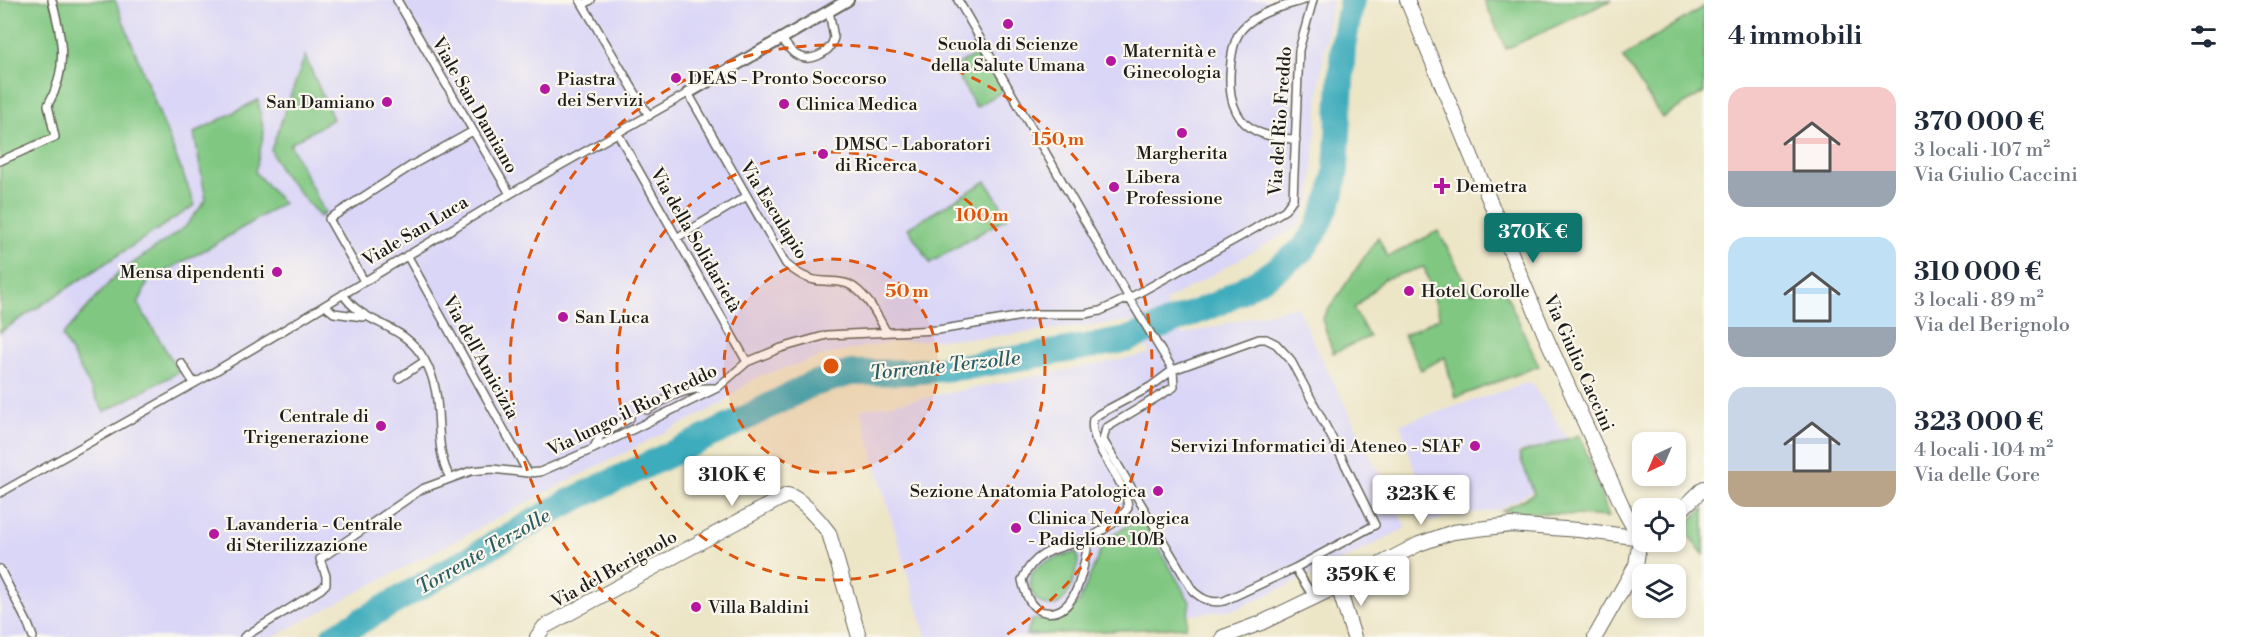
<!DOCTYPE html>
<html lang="it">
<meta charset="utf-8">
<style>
body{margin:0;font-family:"Libre Bodoni",serif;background:#f2f2f3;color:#1f2937;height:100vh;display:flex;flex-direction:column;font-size:22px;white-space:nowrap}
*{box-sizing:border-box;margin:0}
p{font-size:20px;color:#747a83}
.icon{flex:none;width:33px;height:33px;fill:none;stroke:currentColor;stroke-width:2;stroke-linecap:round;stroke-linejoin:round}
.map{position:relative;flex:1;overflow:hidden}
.details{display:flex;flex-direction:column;background:#fff;width:540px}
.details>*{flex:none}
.needle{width:39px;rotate:224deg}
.buttons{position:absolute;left:1632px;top:432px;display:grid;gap:12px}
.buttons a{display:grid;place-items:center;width:54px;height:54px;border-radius:12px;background:#fff;box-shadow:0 3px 9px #0003;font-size:30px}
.price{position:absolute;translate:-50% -51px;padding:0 14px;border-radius:6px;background:#fff;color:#222;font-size:20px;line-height:39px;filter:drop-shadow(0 2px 3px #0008)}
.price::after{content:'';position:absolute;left:50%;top:36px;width:18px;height:14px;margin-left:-9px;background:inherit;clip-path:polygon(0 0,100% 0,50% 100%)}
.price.current{background:#0f766e;color:#fff}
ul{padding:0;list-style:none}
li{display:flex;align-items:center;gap:18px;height:150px;padding:0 24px}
li span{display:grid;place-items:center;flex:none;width:168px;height:120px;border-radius:18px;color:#555}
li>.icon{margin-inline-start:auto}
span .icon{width:72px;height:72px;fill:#fffc;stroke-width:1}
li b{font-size:26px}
h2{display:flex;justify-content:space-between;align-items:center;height:72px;padding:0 24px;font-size:26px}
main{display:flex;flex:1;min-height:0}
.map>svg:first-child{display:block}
.built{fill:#dad6f7}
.green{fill:#80c782;stroke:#4e724f;stroke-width:1.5}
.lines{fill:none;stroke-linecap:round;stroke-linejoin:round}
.river{stroke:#3eacbc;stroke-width:26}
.service-casing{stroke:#656258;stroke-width:10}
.pedestrian-casing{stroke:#656258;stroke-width:14}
.minor-casing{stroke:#656258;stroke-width:16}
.service{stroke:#fff;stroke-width:7}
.pedestrian{stroke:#fff;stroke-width:10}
.minor{stroke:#fff;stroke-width:14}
.ring{fill:none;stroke:#de560d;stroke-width:3;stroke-dasharray:10 8}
.poi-dot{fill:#b5179e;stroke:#fbf7ec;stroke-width:2}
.labels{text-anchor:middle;stroke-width:4.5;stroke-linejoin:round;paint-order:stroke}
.poi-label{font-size:18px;fill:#1c1c1c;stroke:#fbf7ec;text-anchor:start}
.street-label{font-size:18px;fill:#1c1c1c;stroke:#fbf7ec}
.water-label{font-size:20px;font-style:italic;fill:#2b5d64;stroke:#fbf7ec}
.centre{fill:#de560d;stroke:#fbf7ec;stroke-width:3}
.ring-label{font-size:18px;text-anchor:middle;font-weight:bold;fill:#de560d;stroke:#fbf7ec;stroke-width:4.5;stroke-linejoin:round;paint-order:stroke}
</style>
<main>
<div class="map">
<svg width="1704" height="637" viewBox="0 0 1704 637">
<rect width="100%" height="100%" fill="#fbf7ec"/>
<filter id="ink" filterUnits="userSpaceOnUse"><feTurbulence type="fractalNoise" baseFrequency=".0167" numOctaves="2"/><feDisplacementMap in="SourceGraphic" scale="12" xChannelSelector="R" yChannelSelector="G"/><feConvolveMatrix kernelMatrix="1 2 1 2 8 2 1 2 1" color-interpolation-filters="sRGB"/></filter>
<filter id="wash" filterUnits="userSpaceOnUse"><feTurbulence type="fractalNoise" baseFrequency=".008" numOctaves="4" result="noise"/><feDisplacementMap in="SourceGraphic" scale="24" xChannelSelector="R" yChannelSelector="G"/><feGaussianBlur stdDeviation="1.35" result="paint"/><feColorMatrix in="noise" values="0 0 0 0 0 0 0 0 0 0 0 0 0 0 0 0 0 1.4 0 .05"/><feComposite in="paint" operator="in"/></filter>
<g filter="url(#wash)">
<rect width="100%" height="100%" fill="#ece5c6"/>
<!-- built -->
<path class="built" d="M0,0H1332L1320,84L1311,198L1298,226L1164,302L1182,335L1296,306L1406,528L1335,564L1236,609L1031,637H926L860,410L1150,354L1132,321L987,337L892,342L830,354L756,377L719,405L556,487L273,637H0Z
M1531,382L1568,439L1517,453L1533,491L1498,510L1446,517L1431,522L1400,424Z"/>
<!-- green -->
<path class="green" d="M0,0H115L195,205L0,332Z
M1484,0H1612L1506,49Z
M1704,6V92L1662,118L1623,57Z
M982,51L1005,90L976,107L953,67Z
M305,56L333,119L290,144L325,213L320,217L280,170L271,150Z
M258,100L264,133L255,172L283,203L212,246L149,280L138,304L179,372L104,412L62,336L116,275L185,227L206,200L194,133Z
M986,181L1008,217L930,263L908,228Z
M1438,231L1472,293L1502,285L1539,366L1455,398L1445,357L1421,370L1404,335L1440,317L1424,267L1384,279L1354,309L1369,337L1333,353L1322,319L1378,237L1388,257Z
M1580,435L1609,517L1502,511L1534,494L1519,454Z
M1704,508V555L1682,527Z
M1141,517L1190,602L1186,627L1026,635L1032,620L1065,617L1079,602L1105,540Z
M1077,552C1080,563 1076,573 1072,584C1056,632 1013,589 1037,568C1046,559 1065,556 1077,552Z"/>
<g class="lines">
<!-- river -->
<path class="river" d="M333,637L568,502L732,425L810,385L851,373L910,372L972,366L1126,340L1219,303L1273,272L1303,249L1318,227L1332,193L1336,169L1343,46L1352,0"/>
</g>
</g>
<g filter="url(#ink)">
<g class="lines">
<defs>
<path id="service" d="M397,0L510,194
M580,0L649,116
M958,0L1129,298L1173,370L1174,387L1106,428L1103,440L1193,591C1202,599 1211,604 1224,601L1295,568L1375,525L1333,440L1290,359L1276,344L1266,339H1259L1173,370L1150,387L1099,414L1093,419C1087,445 1127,479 1128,508L1118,520L1089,539
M583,5L591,0
M782,39C786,44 789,50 795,54C809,64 830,54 834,38L829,11
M618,134L747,362
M1296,140C1282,137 1263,137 1251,128C1243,123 1237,115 1234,106C1227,89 1229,44 1242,29C1257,12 1284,6 1305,0
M0,161L55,137L48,105C69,67 62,40 52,0
M678,237L747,196
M407,255L528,473
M364,281L329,219L414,164L473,131
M343,294C363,326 403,322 424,359C448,400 430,441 450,478
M325,306L334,313L363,317
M181,363L194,383
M399,378L425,361
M647,410C670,396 687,387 714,388
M593,449L600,436L630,418
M0,493L204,378L510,194L688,93L786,264C798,274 809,281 824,281C832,282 840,281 848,284C866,292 877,315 886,331
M1089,539C1084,561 1079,618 1045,612C1030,610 1025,593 1022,580C1035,549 1060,548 1089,539Z
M1295,568L1314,598
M0,569L28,624L33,637
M244,637L321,589L326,584V576L320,559L422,489L471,471L492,469L528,473L540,472L593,449L717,388L747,362L781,348L827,335L938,330L1035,314H1085L1100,311L1137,294L1254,229L1285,210L1293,199L1299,50L1313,0"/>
<path id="pedestrian" d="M688,93L848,0"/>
<path id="minor" d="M1407,0L1545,335L1625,512L1640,539
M1676,515L1704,488
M1338,586L1354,637
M537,637L544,627L787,495C800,497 821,522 829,533L859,637
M1223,637L1261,623L1338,586L1419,544L1453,532L1511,525L1579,530L1642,538
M1595,637L1636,565L1640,539"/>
</defs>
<!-- service casing -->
<use href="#service" class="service-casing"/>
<!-- pedestrian casing -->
<use href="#pedestrian" class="pedestrian-casing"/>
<!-- minor casing -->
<use href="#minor" class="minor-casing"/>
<!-- service -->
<use href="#service" class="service"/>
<!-- pedestrian -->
<use href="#pedestrian" class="pedestrian"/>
<!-- minor -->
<use href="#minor" class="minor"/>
</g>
</g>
<!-- distance rings -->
<circle cx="831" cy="366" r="107" fill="#de560d" fill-opacity=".12"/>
<g class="ring">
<circle cx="831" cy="366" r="107"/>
<circle cx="831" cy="366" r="214"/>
<path d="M659 637A321 321 0 1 1 1003 637"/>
</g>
<!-- markers -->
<g class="poi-dot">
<circle cx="1008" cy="24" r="6"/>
<circle cx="1111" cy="61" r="6"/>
<circle cx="676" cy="78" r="6"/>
<circle cx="545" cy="89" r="6"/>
<circle cx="387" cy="102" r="6"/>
<circle cx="784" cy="104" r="6"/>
<circle cx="1182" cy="133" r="6"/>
<circle cx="823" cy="154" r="6"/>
<path d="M1439 177h6v6h6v6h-6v6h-6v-6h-6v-6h6z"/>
<circle cx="1114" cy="187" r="6"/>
<circle cx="277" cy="272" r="6"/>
<circle cx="1409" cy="291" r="6"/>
<circle cx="563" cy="317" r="6"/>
<circle cx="381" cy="426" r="6"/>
<circle cx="1475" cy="446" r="6"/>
<circle cx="1158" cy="491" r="6"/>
<circle cx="1016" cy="528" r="6"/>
<circle cx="214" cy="534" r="6"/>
<circle cx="696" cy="607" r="6"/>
</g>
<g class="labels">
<!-- poi labels -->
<g class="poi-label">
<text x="1008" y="50" text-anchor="middle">Scuola di Scienze<tspan x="1008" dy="21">della Salute Umana</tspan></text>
<text x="1123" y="57">Maternità e<tspan x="1123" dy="21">Ginecologia</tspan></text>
<text x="688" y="84">DEAS - Pronto Soccorso</text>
<text x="557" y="85">Piastra<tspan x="557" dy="21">dei Servizi</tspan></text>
<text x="375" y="108" text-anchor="end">San Damiano</text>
<text x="796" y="110">Clinica Medica</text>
<text x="835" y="150">DMSC - Laboratori<tspan x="835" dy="21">di Ricerca</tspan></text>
<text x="1182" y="159" text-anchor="middle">Margherita</text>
<text x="1126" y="183">Libera<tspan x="1126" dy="21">Professione</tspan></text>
<text x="1456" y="192">Demetra</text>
<text x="265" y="278" text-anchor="end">Mensa dipendenti</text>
<text x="1421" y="297">Hotel Corolle</text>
<text x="575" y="323">San Luca</text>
<text x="369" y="422" text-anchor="end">Centrale di<tspan x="369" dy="21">Trigenerazione</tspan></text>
<text x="1463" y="452" text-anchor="end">Servizi Informatici di Ateneo - SIAF</text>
<text x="1146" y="497" text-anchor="end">Sezione Anatomia Patologica</text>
<text x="1028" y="524">Clinica Neurologica<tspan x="1028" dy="21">- Padiglione 10/B</tspan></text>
<text x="226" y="530">Lavanderia - Centrale<tspan x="226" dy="21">di Sterilizzazione</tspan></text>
<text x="708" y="613">Villa Baldini</text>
</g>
<!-- street labels -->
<g class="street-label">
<text transform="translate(475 105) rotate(60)" y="6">Viale San Damiano</text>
<text transform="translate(1280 121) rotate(-86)" y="6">Via del Rio Freddo</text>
<text transform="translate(774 210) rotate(58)" y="6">Via Esculapio</text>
<text transform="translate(415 231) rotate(-31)" y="6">Viale San Luca</text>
<text transform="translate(696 240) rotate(60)" y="6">Via della Solidarietà</text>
<text transform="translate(481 357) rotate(61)" y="6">Via dell'Amicizia</text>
<text transform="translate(1579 363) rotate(66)" y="6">Via Giulio Caccini</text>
<text transform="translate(632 410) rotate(-26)" y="6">Via lungo il Rio Freddo</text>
<text transform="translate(614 569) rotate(-29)" y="6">Via del Berignolo</text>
</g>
<!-- water labels -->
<g class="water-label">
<text transform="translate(945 365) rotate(-6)" y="7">Torrente Terzolle</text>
<text transform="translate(483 551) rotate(-30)" y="7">Torrente Terzolle</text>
</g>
</g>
<circle cx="831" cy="366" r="9" class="centre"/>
<g class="ring-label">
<text x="1058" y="145">150 m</text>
<text x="982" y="221">100 m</text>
<text x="907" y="297">50 m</text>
</g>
</svg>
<div class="buttons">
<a><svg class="needle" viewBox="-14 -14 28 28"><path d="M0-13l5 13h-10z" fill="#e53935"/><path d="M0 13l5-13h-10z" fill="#747a83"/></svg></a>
<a><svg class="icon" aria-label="locate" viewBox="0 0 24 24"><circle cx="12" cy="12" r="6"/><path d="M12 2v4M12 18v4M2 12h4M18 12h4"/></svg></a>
<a><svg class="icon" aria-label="layers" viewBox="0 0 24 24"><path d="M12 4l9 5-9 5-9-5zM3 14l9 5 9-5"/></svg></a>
</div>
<b class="price current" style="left:1533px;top:264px">370K €</b>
<b class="price" style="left:732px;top:507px">310K €</b>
<b class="price" style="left:1421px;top:526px">323K €</b>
<b class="price" style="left:1361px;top:607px">359K €</b>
</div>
<section class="details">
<h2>4 immobili<svg class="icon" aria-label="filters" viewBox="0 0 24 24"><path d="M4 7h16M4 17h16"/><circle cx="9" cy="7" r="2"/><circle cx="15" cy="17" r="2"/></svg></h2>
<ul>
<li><span style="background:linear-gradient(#f6c9c9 70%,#9aa5b1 0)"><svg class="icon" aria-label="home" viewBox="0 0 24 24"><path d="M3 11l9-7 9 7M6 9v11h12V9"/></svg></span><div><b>370 000 €</b><p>3 locali · 107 m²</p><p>Via Giulio Caccini</p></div></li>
<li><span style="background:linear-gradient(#bfe0f5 75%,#9aa5b1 0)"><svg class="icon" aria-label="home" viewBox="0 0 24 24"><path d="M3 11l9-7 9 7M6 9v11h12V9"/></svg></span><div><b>310 000 €</b><p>3 locali · 89 m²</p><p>Via del Berignolo</p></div></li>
<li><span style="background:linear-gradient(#c9d6e8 70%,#b9a48a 0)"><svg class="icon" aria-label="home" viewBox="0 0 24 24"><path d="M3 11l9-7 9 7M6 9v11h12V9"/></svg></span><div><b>323 000 €</b><p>4 locali · 104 m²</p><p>Via delle Gore</p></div></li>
</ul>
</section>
</main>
